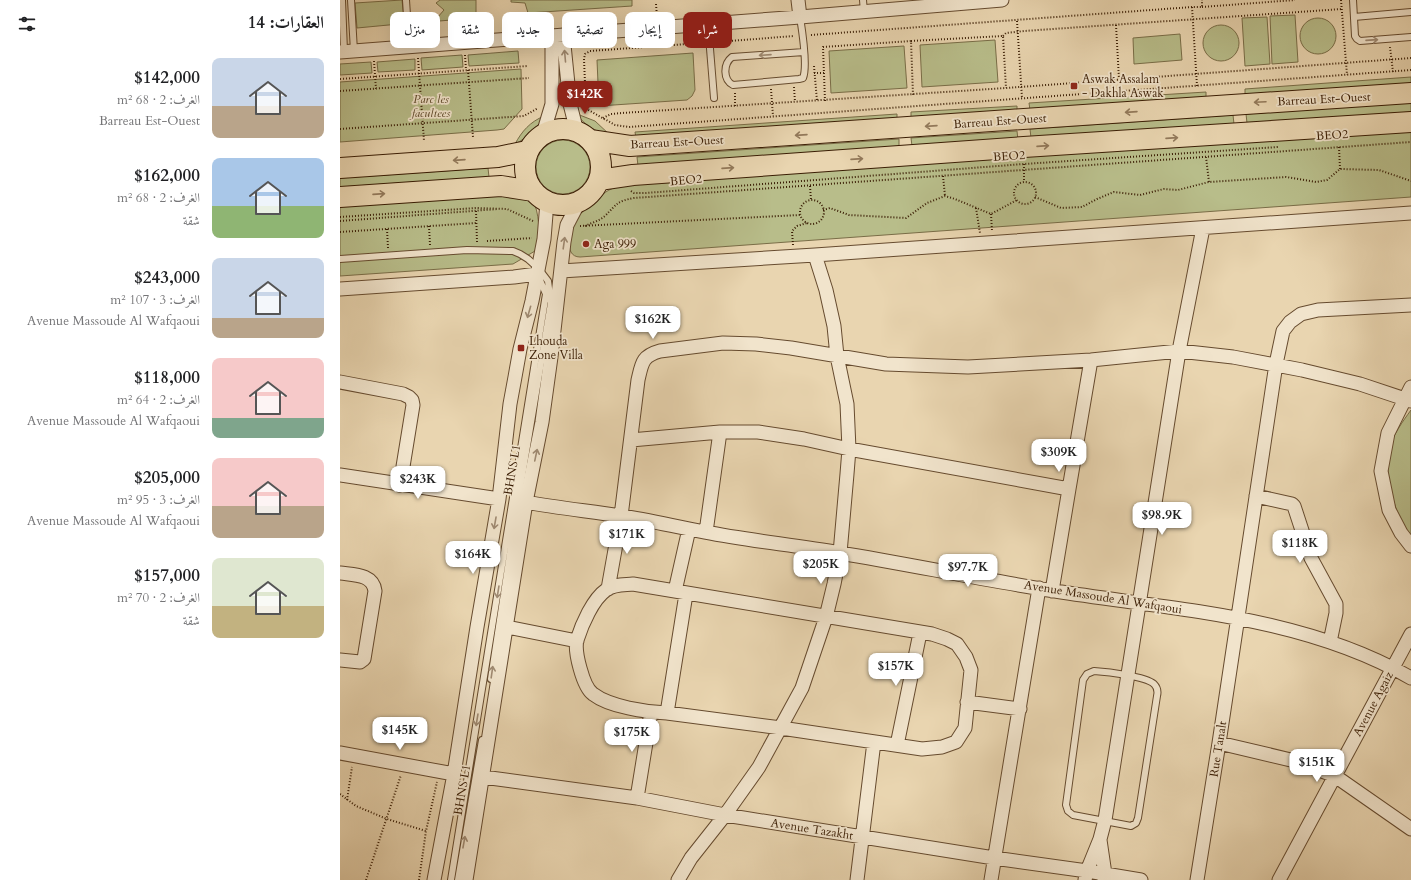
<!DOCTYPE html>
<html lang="ar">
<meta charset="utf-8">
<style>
body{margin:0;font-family:Cardo,Amiri,serif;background:#f2f2f2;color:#202124;direction:rtl;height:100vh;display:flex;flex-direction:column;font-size:15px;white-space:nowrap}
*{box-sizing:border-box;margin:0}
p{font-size:13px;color:#757577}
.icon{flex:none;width:22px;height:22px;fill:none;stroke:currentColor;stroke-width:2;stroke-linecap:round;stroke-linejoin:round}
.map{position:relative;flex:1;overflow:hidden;direction:ltr}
.panel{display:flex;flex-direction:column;background:#fff;width:340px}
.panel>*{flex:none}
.banner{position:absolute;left:12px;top:12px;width:380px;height:36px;direction:rtl;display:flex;gap:8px}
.price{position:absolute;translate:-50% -34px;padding:0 9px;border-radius:8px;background:#fff;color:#222;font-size:13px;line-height:26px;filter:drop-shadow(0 1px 2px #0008)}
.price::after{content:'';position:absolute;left:50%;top:24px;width:12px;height:9px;margin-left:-6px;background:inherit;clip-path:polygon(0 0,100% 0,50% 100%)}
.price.current{background:#8f2418;color:#fff}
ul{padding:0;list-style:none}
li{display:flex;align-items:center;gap:12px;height:100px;padding:0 16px}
li span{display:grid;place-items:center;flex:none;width:112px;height:80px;border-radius:8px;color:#555}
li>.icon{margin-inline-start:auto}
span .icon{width:48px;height:48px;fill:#fffc;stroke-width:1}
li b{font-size:17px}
h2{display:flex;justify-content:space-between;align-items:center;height:48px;padding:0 16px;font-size:17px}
.tag{padding:0 14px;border-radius:8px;background:#fff;box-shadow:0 4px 16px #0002;font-size:14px;line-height:36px}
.tag.current{background:#8f2418;color:#fff}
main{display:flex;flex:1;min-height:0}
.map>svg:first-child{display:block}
.green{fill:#b8bd8a;stroke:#796d47}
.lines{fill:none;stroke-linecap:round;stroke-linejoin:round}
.lane-casing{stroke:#664b2f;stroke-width:8}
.street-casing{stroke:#664b2f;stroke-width:15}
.primary-casing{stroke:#3a1d04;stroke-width:22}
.path{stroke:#3a1d04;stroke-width:2;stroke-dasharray:1 2;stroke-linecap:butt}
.lane{stroke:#f1e4cc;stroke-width:6}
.street{stroke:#f1e4cc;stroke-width:13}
.primary{stroke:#e9d5b0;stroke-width:20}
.oneway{stroke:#9f8a72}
.oneway2{stroke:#92795a}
.poi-dot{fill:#8f2418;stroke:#f1e4cc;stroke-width:1.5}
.labels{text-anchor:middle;stroke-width:3.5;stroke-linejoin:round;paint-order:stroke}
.poi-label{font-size:12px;fill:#3a1d04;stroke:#f1e4cc;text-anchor:start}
.park-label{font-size:12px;font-style:italic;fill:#5a4526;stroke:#f1e4cc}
.street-label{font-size:12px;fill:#3a1d04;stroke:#f1e4cc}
</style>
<main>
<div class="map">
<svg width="1071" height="880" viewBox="0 0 1071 880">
<rect width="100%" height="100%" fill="#e9d5b0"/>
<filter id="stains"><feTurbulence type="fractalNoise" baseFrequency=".005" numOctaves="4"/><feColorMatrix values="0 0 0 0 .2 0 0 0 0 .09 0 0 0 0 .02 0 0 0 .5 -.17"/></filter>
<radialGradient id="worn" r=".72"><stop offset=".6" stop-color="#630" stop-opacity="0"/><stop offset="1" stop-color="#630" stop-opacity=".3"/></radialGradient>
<!-- green -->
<path class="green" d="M62,0L64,19L59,24L17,28L15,3Z
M100,0H136V18L87,22L89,18L92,20L95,17L97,18L104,10L96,3Z
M171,0H292V6L188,13L185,3L171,2Z
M955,15L958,62L932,64L930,16Z
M927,17L930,64L905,66L902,18Z
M960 36a18 18 0 1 1 36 0a18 18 0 1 1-36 0Z
M863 43a18 18 0 1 1 36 0a18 18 0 1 1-36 0Z
M840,34L842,60L794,64L793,38Z
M655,40L658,82L582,87L580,45Z
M564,46L567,88L491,93L489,51Z
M178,51L179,63L129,66L128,55Z
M353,53L355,90L352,96L347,100L259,106L257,60Z
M122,55L123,67L82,70L81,58Z
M75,59V70L38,72L37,62Z
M31,62L32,73L0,75V64Z
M181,69L182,109L164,129L157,130L0,142V82Z
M1071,77V84L905,95V89Z
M866,92V98L690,110L689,103Z
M1071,102V112L907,123L906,114Z
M677,106V112L571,119V112Z
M237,114L255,121L270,135C256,132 245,126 237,114Z
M557,114V120L296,138L295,132Z
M893,115L894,124L691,138L690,129Z
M204,116C198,128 187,138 175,144C182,131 190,122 204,116Z
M677,131L678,140L572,146L571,138Z
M1071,131V197L240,257C222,257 230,226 238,217C245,208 259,196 269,190C276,186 287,185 295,183Z
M559,139V148L298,166L297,157Z
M196 167a27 27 0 1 1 54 0a27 27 0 1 1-54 0Z
M148,168L149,177L0,187V178Z
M146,194L181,196L195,205C200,221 200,236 195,251L173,264L0,276V205Z
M1071,410V538C1055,515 1044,477 1049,450C1052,436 1063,421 1071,410Z"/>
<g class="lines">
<defs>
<path id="lane" d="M2,0L4,51
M11,0L14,51
M66,0L69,46
M523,0L524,12
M1013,0L1015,36L1017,39L1020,41L1071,37
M460,17C462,30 468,66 463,78L459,79L393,85C383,80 383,64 392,57L464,52
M1014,17L1071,12
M368,24L374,98
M0,259L127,250L173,251L180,254L188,259L198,268L208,281L211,303L180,488L151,679
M754,671C767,672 805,676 814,684C817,687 818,692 817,696L798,818L796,823L791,826L733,815L728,811L726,805L743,680L747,674Z
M111,880L206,294L199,278
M118,880L142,740"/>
<path id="street" d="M458,0L460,17
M223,35L230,104L237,132
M0,52L460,17L662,0
M203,134L212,104V36
M221,271L475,255L1071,213
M0,289L174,277L197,274
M0,382L63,394L69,397L72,400L73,405L60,485
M1071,387L1048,433L1041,471L1049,510L1061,533L1071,546
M291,440L380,432H418L464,439L509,449L729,489
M0,475L159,499
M916,496L952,504L954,506L971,558L996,604V613L990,642
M186,502C217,508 249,511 281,516C309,520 337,527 365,532C410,541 456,545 500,553C572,565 644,580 715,591C835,610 963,616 1071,678
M366,532L380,432
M0,573C14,575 33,574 35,591L24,659L20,662L0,660
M293,584L592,634L607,639L617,644L626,657L631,670L625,728L616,742L602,747L582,749L441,728L327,713C306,712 270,707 253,694C243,687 234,651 237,640C242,624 253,599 266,590C273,584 285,585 293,584Z
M268,589L281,516L298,380C302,363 302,356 320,351L383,343L416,344L451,348L546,364L628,367L751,360L839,351L893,357L962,370L1020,384L1071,401
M335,591L349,529
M712,591L729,489L751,360
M167,627L237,641
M627,702L680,709
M327,713L346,594
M879,743L955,761L995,776L1071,829
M557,745L580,633
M0,753L114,774
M143,777L297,798L385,815L654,858L747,871L801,880
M297,798L311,712
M760,840L765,874L764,880
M94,880L114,774L137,627L159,499L170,404L175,377L180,349L192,301L204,239L207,202
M126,880L186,502L202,422L211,357L224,242L227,225L239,202
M338,880L351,858L385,815L419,767L462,688L486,617L494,584L500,553L507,474L509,449L507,404L497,356L494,326L486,290L475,255
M517,880L534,742
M651,880L699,588
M745,880L747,871L760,839L765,820L839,351L863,228
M857,880L879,743L936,364L943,331L950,322L961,314L978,310L1071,305
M939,880L1071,634"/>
<path id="primary" d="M185 167a38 38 0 1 1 76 0a38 38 0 1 1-76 0Z
M250,140L290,146C550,129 811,109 1071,93
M0,168L158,157L187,151
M259,180L293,175L684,147L1071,122
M0,197L161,186L193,191"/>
</defs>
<!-- lane casing -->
<use href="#lane" class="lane-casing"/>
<!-- street casing -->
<use href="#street" class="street-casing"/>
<!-- primary casing -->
<use href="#primary" class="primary-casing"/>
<!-- path -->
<path class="path" d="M1001,0L1007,75
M316,4L317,17
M862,7L955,0
M677,21L682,98
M776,25L779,79
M471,35L852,7
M663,36L666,33L684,31L1002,9
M571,41L663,36L666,88
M377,42L454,36
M1050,47L1053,72
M125,55L126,70
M78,58L84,141
M34,61L36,89
M474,66L477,101
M128,70L133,137
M474,73H484
M0,79L188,66
M857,86L852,7H862V0
M454,87L455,102
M431,89L433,116
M0,91L189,78
M395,93V106
M485,101L483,47L571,41L573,95
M243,107L275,125L289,127L1071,70
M246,108L244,59L245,54L250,51L361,43
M263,118L271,114L282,113L666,88L1071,58
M0,129L184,116L198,108
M999,147L1000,169
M866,157L869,182
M684,164V182
M603,176L605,196
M674 193a11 11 0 1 1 22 0a11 11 0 1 1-22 0Z
M470,186L471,200
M291,191L294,193H306L684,164L938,147
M695,197L721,208L742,207L757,199L774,192L800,195L824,189L838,190L869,182L946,177L976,182L987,180L1000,169L1039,170L1071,181
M460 212a12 12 0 1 1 24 0a12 12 0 1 1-24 0Z
M636,208L640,233
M483,210L490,208L509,215L566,218L587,203L605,196L615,199L651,214L677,200
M136,211L137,242
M651,214L652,231
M0,217L136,208L167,209L193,221
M0,221L158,209
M89,226L90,245
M240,226L460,215
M245,226C251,223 259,221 265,216C277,204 277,201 294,198L1071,142
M47,229L48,248
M0,232L136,223
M147,241L192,238
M453,245L452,231L457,226L467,223
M0,794L16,806L47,819L86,831L97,782
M7,800L12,767
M26,880L61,775
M79,880L86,831"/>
<!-- lane -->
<use href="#lane" class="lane"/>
<!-- street -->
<use href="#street" class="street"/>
<!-- primary -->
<use href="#primary" class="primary"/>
</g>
<!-- one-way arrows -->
<defs><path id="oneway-shaft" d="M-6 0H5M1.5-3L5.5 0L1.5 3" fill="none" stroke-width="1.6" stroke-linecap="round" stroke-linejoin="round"/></defs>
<g class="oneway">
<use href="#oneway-shaft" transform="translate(1032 40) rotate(-4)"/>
<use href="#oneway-shaft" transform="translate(425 55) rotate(176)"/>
<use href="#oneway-shaft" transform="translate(225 56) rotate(-95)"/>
<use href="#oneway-shaft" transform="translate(224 243) rotate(-82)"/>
<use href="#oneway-shaft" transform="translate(189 312) rotate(106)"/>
<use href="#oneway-shaft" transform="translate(196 455) rotate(-78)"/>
<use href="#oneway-shaft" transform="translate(155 523) rotate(100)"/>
<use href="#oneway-shaft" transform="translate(158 592) rotate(99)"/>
<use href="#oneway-shaft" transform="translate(152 672) rotate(-82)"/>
<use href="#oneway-shaft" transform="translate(137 720) rotate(99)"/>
<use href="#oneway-shaft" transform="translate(124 842) rotate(-80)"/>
</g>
<g class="oneway2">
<use href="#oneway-shaft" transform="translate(920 102) rotate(177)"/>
<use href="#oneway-shaft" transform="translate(791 112) rotate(176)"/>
<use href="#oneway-shaft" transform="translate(591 126) rotate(176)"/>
<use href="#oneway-shaft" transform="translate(461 135) rotate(176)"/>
<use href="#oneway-shaft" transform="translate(832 138) rotate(-4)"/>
<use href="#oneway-shaft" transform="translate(703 146) rotate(-4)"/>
<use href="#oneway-shaft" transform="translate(517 159) rotate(-4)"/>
<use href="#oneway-shaft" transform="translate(119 160) rotate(176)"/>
<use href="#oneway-shaft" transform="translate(388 168) rotate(-4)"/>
<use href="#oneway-shaft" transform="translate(39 194) rotate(-4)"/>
</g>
<!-- markers -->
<g class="poi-dot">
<rect x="730" y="82" width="8" height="8" rx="2"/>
<circle cx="246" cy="244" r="4"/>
<rect x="177" y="344" width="8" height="8" rx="2"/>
</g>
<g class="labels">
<!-- poi labels -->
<g class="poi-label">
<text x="742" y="83">Aswak Assalam<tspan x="742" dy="14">- Dakhla Aswak</tspan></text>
<text x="254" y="248">Aga 999</text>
<text x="189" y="345">Lhouda<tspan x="189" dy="14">Zone Villa</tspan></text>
</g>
<!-- park labels -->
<g class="park-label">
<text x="91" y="103">Parc les<tspan x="91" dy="14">facultees</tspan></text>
</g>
<!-- street labels -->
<g class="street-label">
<text transform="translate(984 99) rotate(-3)" y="4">Barreau Est-Ouest</text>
<text transform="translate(660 121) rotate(-4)" y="4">Barreau Est-Ouest</text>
<text transform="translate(992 135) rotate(-4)" y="4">BEO2</text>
<text transform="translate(337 142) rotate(-3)" y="4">Barreau Est-Ouest</text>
<text transform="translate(669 156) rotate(-4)" y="4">BEO2</text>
<text transform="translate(346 180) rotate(-5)" y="4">BEO2</text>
<text transform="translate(172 470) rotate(-80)" y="4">BHNS L1</text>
<text transform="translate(763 597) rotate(9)" y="4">Avenue Massoude Al Wafqaoui</text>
<text transform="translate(1033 704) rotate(-62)" y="4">Avenue Agaiz</text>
<text transform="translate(878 749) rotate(-81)" y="4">Rue Tanalt</text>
<text transform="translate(122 790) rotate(-80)" y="4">BHNS L1</text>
<text transform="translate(472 829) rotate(9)" y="4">Avenue Tazakht</text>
</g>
</g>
<rect width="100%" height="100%" filter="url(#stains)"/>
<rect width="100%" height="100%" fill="url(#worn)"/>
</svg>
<b class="price current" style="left:245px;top:115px">$142K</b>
<b class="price" style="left:313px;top:340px">$162K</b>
<b class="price" style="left:719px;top:473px">$309K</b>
<b class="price" style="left:78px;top:500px">$243K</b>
<b class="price" style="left:822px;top:536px">$98.9K</b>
<b class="price" style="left:287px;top:555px">$171K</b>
<b class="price" style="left:960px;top:564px">$118K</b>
<b class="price" style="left:133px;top:575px">$164K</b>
<b class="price" style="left:481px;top:585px">$205K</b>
<b class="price" style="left:628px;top:588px">$97.7K</b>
<b class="price" style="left:556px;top:687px">$157K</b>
<b class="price" style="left:60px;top:751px">$145K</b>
<b class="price" style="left:292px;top:753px">$175K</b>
<b class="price" style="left:977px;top:783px">$151K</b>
<div class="banner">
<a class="tag current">شراء</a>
<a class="tag">إيجار</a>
<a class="tag">تصفية</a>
<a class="tag">جديد</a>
<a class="tag">شقة</a>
<a class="tag">منزل</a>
</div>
</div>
<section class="panel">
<h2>العقارات: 14<svg class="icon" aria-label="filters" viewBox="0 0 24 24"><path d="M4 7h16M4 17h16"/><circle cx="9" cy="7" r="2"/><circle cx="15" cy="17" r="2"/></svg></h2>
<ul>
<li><span style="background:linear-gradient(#c9d6e8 60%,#b9a48a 0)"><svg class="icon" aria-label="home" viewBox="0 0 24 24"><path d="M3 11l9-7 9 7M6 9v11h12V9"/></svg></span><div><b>$142,000</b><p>الغرف: 2 · 68 m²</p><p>Barreau Est-Ouest</p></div></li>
<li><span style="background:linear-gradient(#a9c7e8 60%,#8fb573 0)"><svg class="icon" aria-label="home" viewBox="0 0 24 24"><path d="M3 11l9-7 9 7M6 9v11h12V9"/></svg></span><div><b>$162,000</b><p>الغرف: 2 · 68 m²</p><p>شقة</p></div></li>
<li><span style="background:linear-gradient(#c9d6e8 75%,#b9a48a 0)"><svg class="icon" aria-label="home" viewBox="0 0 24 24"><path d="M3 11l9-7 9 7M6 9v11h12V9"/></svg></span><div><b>$243,000</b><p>الغرف: 3 · 107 m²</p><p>Avenue Massoude Al Wafqaoui</p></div></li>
<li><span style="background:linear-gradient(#f6c9c9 75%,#7fa58c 0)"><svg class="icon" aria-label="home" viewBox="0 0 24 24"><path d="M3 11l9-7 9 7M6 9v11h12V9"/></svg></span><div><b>$118,000</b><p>الغرف: 2 · 64 m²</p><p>Avenue Massoude Al Wafqaoui</p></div></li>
<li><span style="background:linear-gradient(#f6c9c9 60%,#b9a48a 0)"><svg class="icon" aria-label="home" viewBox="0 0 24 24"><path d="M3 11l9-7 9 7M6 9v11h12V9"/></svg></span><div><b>$205,000</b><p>الغرف: 3 · 95 m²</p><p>Avenue Massoude Al Wafqaoui</p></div></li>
<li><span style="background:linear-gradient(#dfe7d0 60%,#c2b280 0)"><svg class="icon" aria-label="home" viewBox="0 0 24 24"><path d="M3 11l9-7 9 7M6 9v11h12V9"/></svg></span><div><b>$157,000</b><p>الغرف: 2 · 70 m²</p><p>شقة</p></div></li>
</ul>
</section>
</main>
